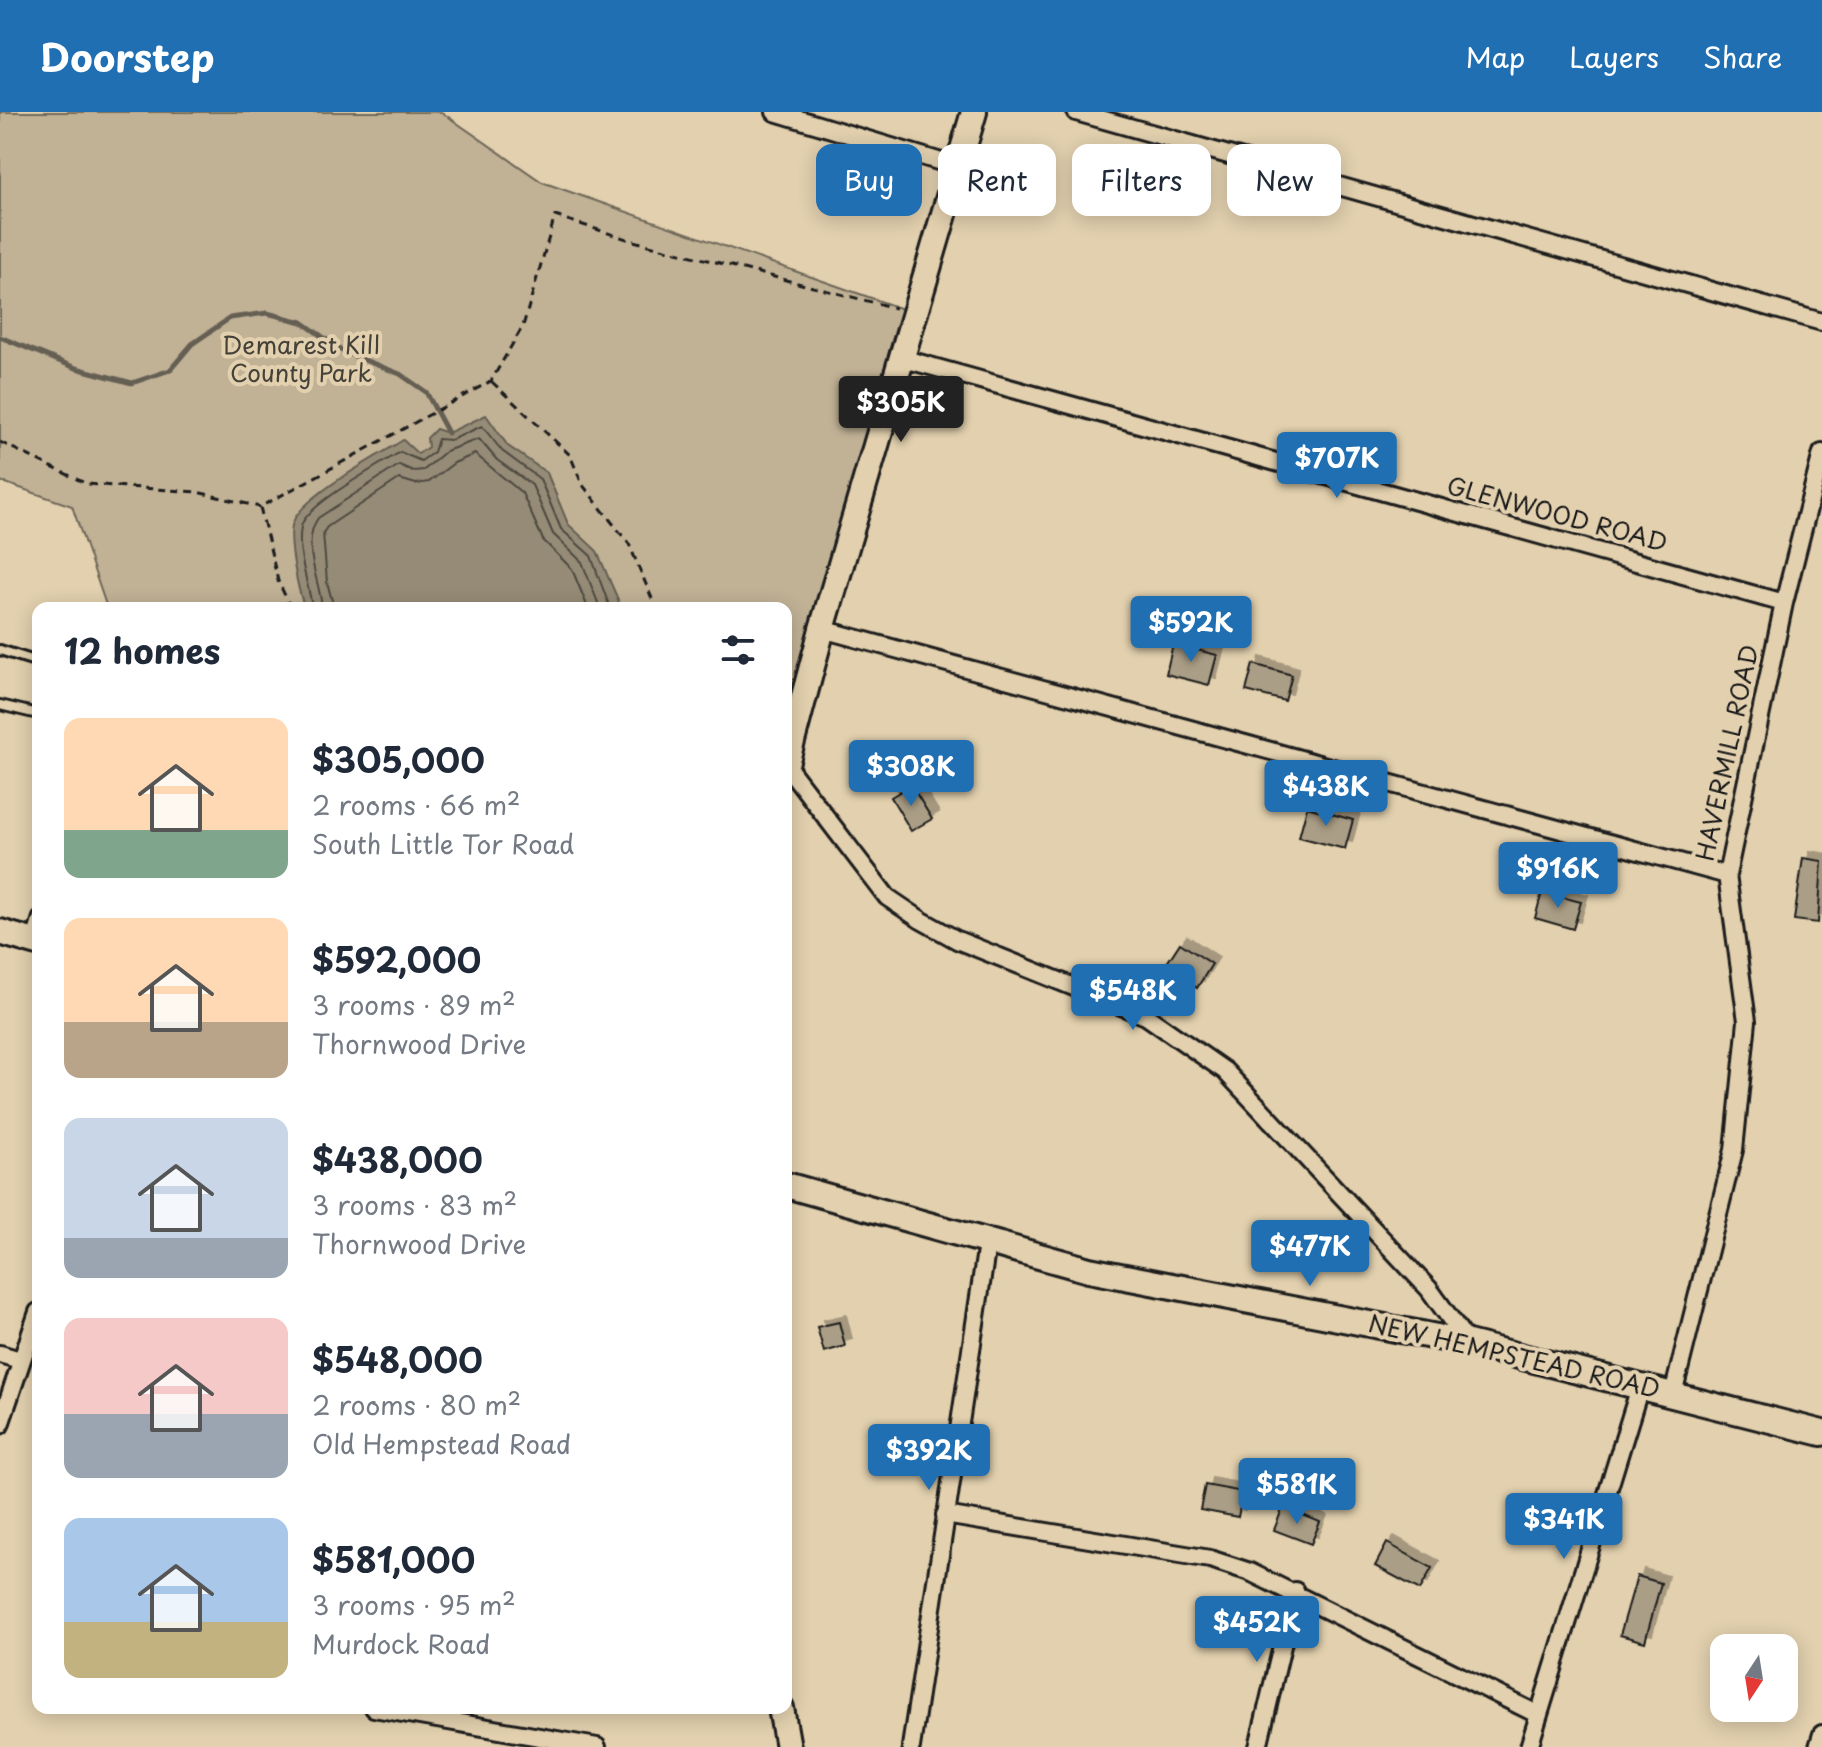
<!DOCTYPE html>
<meta charset="utf-8">
<style>
body{margin:0;font-family:"Playpen Sans",sans-serif;background:#f6f6f7;color:#1f2937;height:100vh;display:flex;flex-direction:column;font-size:30px;white-space:nowrap}
*{box-sizing:border-box;margin:0}
p{font-size:26px;color:#747a83}
.icon{flex:none;width:44px;height:44px;fill:none;stroke:currentColor;stroke-width:2;stroke-linecap:round;stroke-linejoin:round}
.map{position:relative;flex:1;overflow:hidden}
.details{position:absolute;left:32px;top:490px;width:760px;height:1112px;display:flex;flex-direction:column;background:#fff;border-radius:16px;box-shadow:0 4px 20px #0003}
.details>*{flex:none}
.banner{position:absolute;left:816px;top:32px;width:760px;height:72px;display:flex;gap:16px}
.needle{width:52px;rotate:192deg}
.controls{position:absolute;left:1710px;top:1522px;display:grid;gap:16px}
.controls a{display:grid;place-items:center;width:88px;height:88px;border-radius:16px;background:#fff;box-shadow:0 4px 20px #0003;font-size:40px}
.price{position:absolute;translate:-50% -68px;padding:0 18px;border-radius:8px;background:#1f6fb2;color:#fff;font-size:26px;line-height:52px;filter:drop-shadow(0 2px 4px #0008)}
.price::after{content:'';position:absolute;left:50%;top:48px;width:24px;height:18px;margin-left:-12px;background:inherit;clip-path:polygon(0 0,100% 0,50% 100%)}
.price.current{background:#222;color:#fff}
ul{padding:0;list-style:none}
li{display:flex;align-items:center;gap:24px;height:200px;padding:0 32px}
li span{display:grid;place-items:center;flex:none;width:224px;height:160px;border-radius:16px;color:#555}
li>.icon{margin-inline-start:auto}
span .icon{width:96px;height:96px;fill:#fffc;stroke-width:1}
li b{font-size:34px}
h2{display:flex;justify-content:space-between;align-items:center;height:96px;padding:0 32px;font-size:34px}
.chip{padding:0 28px;border-radius:16px;background:#fff;box-shadow:0 4px 20px #0003;font-size:28px;line-height:72px}
.chip.current{background:#1f6fb2;color:#fff}
header{display:flex;align-items:center;gap:48px;box-sizing:border-box;height:112px;padding:0 40px;background:#1f6fb2;color:#fff}
header strong{font-size:38px}
nav{display:flex;gap:44px;margin-inline-start:auto;font-size:28px}
.map>svg:first-child{display:block}
.green{fill:#c1b296;stroke:#6e6759;stroke-width:2}
.water{fill:#968b76;stroke:#655f52;stroke-width:2}
.lines{fill:none;stroke-linecap:round;stroke-linejoin:round}
.shore{stroke:#4d4840;stroke-width:2}
.stream{stroke:#655f52;stroke-width:5}
.building{fill:#ab9e86;stroke:#1c1c1c;stroke-width:2;filter:url(#shadow)}
.lane-casing{stroke:#1c1c1c;stroke-width:14}
.street-casing{stroke:#1c1c1c;stroke-width:22}
.secondary-casing{stroke:#1c1c1c;stroke-width:30}
.path{stroke:#1c1c1c;stroke-width:3;stroke-dasharray:8 6;stroke-linecap:butt}
.lane{stroke:#e2d0ae;stroke-width:8}
.street{stroke:#e2d0ae;stroke-width:16}
.secondary{stroke:#e2d0ae;stroke-width:24}
.labels{text-anchor:middle;stroke-width:8;stroke-linejoin:round;paint-order:stroke}
.park-label{font-size:24px;fill:#45423a;stroke:#e2d0ae}
.street-label{font-size:24px;fill:#1c1c1c;stroke:#e2d0ae}
</style>
<header>
<strong>Doorstep</strong>
<nav><a>Map</a><a>Layers</a><a>Share</a></nav>
</header>
<div class="map">
<svg width="1822" height="1635" viewBox="0 0 1822 1635">
<defs>
<filter id="shadow"><feDropShadow dx="7" dy="-7" stdDeviation="0" flood-color="#0004"/></filter>
</defs>
<rect width="100%" height="100%" fill="#e2d0ae"/>
<filter id="ink" filterUnits="userSpaceOnUse"><feTurbulence type="fractalNoise" baseFrequency=".0125" numOctaves="2"/><feDisplacementMap in="SourceGraphic" scale="16" xChannelSelector="R" yChannelSelector="G"/><feConvolveMatrix kernelMatrix="1 2 1 2 8 2 1 2 1" color-interpolation-filters="sRGB"/></filter>
<g filter="url(#ink)">
<!-- green -->
<path class="green" d="M0,0H441L542,70L911,200L786,641V496H107L72,394L0,369Z"/>
<!-- water -->
<path class="water" d="M848,62L862,65L854,93L841,90Z
M486,303L508,334L547,361L568,412L597,439L619,490L617,496H305C298,480 287,426 293,410C304,383 377,345 403,328L418,342L428,335L427,326L436,317L448,321Z"/>
<g class="lines">
<!-- shore -->
<path class="shore" d="M312,496C309,471 296,442 301,415C304,394 380,353 400,340L421,349L434,340L438,327L451,328L482,314L502,339L540,367L561,417L591,444L610,496
M322,496C320,468 300,432 318,406L399,353L413,359L424,358L446,339L479,327L497,348L532,373L553,422L582,450L600,496
M334,496L327,470L323,421L327,415L399,367L416,372L429,370L454,351L475,342L522,381L543,428L572,457L588,496"/>
<!-- stream -->
<path class="stream" d="M0,225L76,256L132,271L170,258L192,232L230,206L267,201L302,210L344,240L400,262L426,280L448,321"/>
</g>
<!-- building -->
<path class="building" d="M1173,532L1217,543L1209,573L1166,562Z
M1253,552L1292,563L1285,589L1246,579Z
M911,673L932,707L911,719L891,685Z
M1307,695L1353,708L1345,737L1299,725Z
M1803,746L1822,749L1818,811L1794,808Z
M1542,780L1581,790L1573,817L1535,806Z
M1180,831L1212,852L1197,876L1165,854Z
M839,1210L845,1234L824,1240L817,1215Z
M1205,1373L1243,1380L1238,1405L1200,1398Z
M1283,1395L1320,1410L1311,1432L1274,1418Z
M1387,1431L1432,1456L1420,1478L1375,1454Z
M1637,1464L1661,1471L1645,1530L1620,1523Z"/>
<g class="lines">
<defs>
<path id="lane" d="M0,538L38,550
M0,593L38,602
M32,825L38,805"/>
<path id="street" d="M775,0L958,55
M1076,0L1822,210
M901,246L1784,491
M822,517L1727,763
M786,653L887,785L921,808L957,828L1146,904L1225,959L1429,1177L1468,1231
M0,1242L20,1248
M1673,1282L1734,1038L1747,909L1727,763L1784,491L1822,341
M0,1313L38,1200
M945,1403L1210,1447L1250,1460L1537,1602
M374,1596L597,1635
M911,1635L987,1132
M1258,1635L1295,1479
M1529,1635L1640,1275
M1818,1635L1822,1622"/>
<path id="secondary" d="M786,652L822,517L974,0
M0,820L38,831
M786,1073L1089,1158L1468,1231L1822,1321
M781,1596L788,1635"/>
</defs>
<!-- lane casing -->
<use href="#lane" class="lane-casing"/>
<!-- street casing -->
<use href="#street" class="street-casing"/>
<!-- secondary casing -->
<use href="#secondary" class="secondary-casing"/>
<!-- path -->
<path class="path" d="M492,270L570,343L582,372L629,432L656,496
M0,330L87,372L197,380L260,395
M291,496L278,469L260,395L491,269L523,214L555,104L630,128L895,196"/>
<!-- lane -->
<use href="#lane" class="lane"/>
<!-- street -->
<use href="#street" class="street"/>
<!-- secondary -->
<use href="#secondary" class="secondary"/>
</g>
</g>
<g class="labels">
<!-- park labels -->
<g class="park-label">
<text x="301" y="242">Demarest Kill<tspan x="301" dy="28">County Park</tspan></text>
</g>
<!-- street labels -->
<g class="street-label">
<text transform="translate(1557 403) rotate(15)" y="8">GLENWOOD ROAD</text>
<text transform="translate(1728 641) rotate(-78)" y="8">HAVERMILL ROAD</text>
<text transform="translate(1514 1245) rotate(13)" y="8">NEW HEMPSTEAD ROAD</text>
</g>
</g>
</svg>
<div class="controls">
<a><svg class="needle" viewBox="-14 -14 28 28"><path d="M0-13l5 13h-10z" fill="#e53935"/><path d="M0 13l5-13h-10z" fill="#747a83"/></svg></a>
</div>
<b class="price current" style="left:901px;top:332px">$305K</b>
<b class="price" style="left:1337px;top:388px">$707K</b>
<b class="price" style="left:1191px;top:552px">$592K</b>
<b class="price" style="left:911px;top:696px">$308K</b>
<b class="price" style="left:1326px;top:716px">$438K</b>
<b class="price" style="left:1558px;top:798px">$916K</b>
<b class="price" style="left:1133px;top:920px">$548K</b>
<b class="price" style="left:1310px;top:1176px">$477K</b>
<b class="price" style="left:929px;top:1380px">$392K</b>
<b class="price" style="left:1297px;top:1414px">$581K</b>
<b class="price" style="left:1564px;top:1449px">$341K</b>
<b class="price" style="left:1257px;top:1552px">$452K</b>
<div class="banner">
<a class="chip current">Buy</a>
<a class="chip">Rent</a>
<a class="chip">Filters</a>
<a class="chip">New</a>
</div>
<section class="details">
<h2>12 homes<svg class="icon" aria-label="filters" viewBox="0 0 24 24"><path d="M4 7h16M4 17h16"/><circle cx="9" cy="7" r="2"/><circle cx="15" cy="17" r="2"/></svg></h2>
<ul>
<li><span style="background:linear-gradient(#ffd9b3 70%,#7fa58c 0)"><svg class="icon" aria-label="home" viewBox="0 0 24 24"><path d="M3 11l9-7 9 7M6 9v11h12V9"/></svg></span><div><b>$305,000</b><p>2 rooms · 66 m²</p><p>South Little Tor Road</p></div></li>
<li><span style="background:linear-gradient(#ffd9b3 65%,#b9a48a 0)"><svg class="icon" aria-label="home" viewBox="0 0 24 24"><path d="M3 11l9-7 9 7M6 9v11h12V9"/></svg></span><div><b>$592,000</b><p>3 rooms · 89 m²</p><p>Thornwood Drive</p></div></li>
<li><span style="background:linear-gradient(#c9d6e8 75%,#9aa5b1 0)"><svg class="icon" aria-label="home" viewBox="0 0 24 24"><path d="M3 11l9-7 9 7M6 9v11h12V9"/></svg></span><div><b>$438,000</b><p>3 rooms · 83 m²</p><p>Thornwood Drive</p></div></li>
<li><span style="background:linear-gradient(#f6c9c9 60%,#9aa5b1 0)"><svg class="icon" aria-label="home" viewBox="0 0 24 24"><path d="M3 11l9-7 9 7M6 9v11h12V9"/></svg></span><div><b>$548,000</b><p>2 rooms · 80 m²</p><p>Old Hempstead Road</p></div></li>
<li><span style="background:linear-gradient(#a9c7e8 65%,#c2b280 0)"><svg class="icon" aria-label="home" viewBox="0 0 24 24"><path d="M3 11l9-7 9 7M6 9v11h12V9"/></svg></span><div><b>$581,000</b><p>3 rooms · 95 m²</p><p>Murdock Road</p></div></li>
</ul>
</section>
</div>
